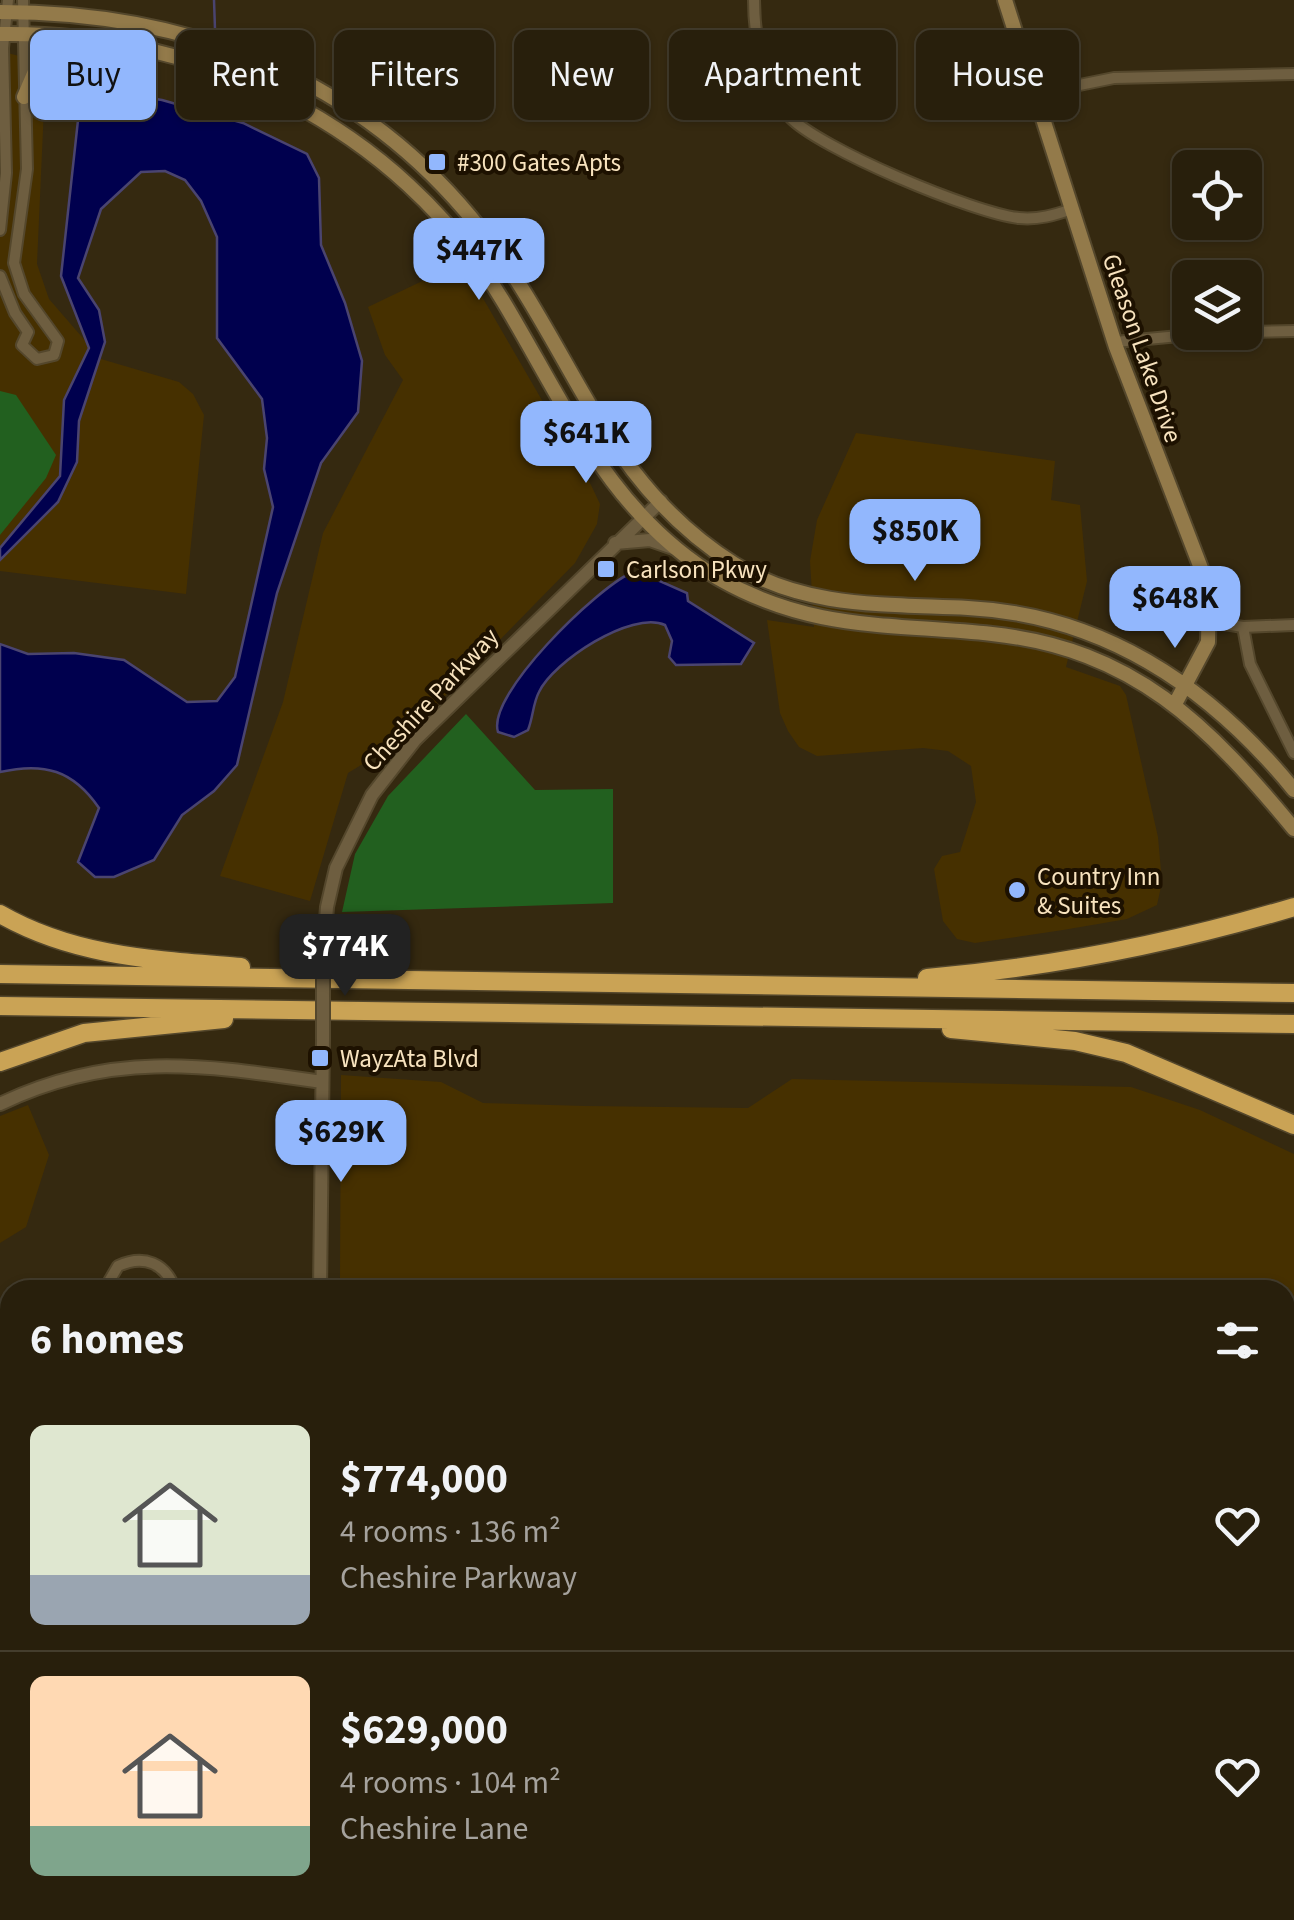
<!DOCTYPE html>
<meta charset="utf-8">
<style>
body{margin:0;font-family:"Source Sans 3",sans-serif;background:#302715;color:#f1f3f6;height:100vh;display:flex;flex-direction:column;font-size:38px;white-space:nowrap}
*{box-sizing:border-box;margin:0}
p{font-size:32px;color:#a5a29d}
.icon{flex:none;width:55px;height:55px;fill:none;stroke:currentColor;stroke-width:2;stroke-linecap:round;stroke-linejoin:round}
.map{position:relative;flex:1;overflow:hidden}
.side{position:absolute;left:0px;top:1280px;width:1295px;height:640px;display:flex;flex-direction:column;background:#281f0c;border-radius:30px 30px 0 0;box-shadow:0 2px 8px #0004,0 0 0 2px #443d2d}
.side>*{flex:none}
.guide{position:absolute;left:30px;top:30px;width:1235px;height:90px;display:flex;gap:20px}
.fabs{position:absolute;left:1172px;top:150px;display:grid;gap:20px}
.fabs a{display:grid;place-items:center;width:90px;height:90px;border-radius:15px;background:#281f0c;box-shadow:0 2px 8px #0004,0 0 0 2px #443d2d;font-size:50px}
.price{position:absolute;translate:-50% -85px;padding:0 22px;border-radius:20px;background:#92b7fd;color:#111;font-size:32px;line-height:65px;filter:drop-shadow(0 2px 5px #0008)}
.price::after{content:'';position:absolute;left:50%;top:60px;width:30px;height:22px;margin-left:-15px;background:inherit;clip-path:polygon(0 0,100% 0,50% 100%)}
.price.current{background:#222;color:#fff}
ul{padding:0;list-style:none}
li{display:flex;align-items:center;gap:30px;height:250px;padding:0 30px}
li+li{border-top:2px solid #443d2d}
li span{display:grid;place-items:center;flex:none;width:280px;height:200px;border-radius:15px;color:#555}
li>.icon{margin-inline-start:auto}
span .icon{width:120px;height:120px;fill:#fffc;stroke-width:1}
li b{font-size:42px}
h2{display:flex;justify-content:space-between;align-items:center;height:120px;padding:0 30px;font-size:42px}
.pill{padding:0 35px;border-radius:15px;background:#281f0c;box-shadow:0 2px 8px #0004,0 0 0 2px #443d2d;font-size:35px;line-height:90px}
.pill.current{background:#92b7fd;color:#111}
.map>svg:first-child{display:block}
.built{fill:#463000}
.green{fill:#22601f}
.water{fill:#00004e;stroke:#4a4470;stroke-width:2.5}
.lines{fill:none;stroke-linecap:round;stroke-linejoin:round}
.stream{stroke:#4a4470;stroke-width:2.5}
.minor-casing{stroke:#54472c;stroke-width:14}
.tertiary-casing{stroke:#54472c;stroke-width:16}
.secondary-casing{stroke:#54472c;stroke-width:18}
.motorway-casing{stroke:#54472c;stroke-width:21}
.minor{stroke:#6e5e40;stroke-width:10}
.tertiary{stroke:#6e5e40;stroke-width:12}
.secondary{stroke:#937a4a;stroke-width:14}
.motorway{stroke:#caa355;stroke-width:18}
.tertiary-bridge-casing{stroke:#54472c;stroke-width:16;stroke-linecap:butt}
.tertiary-bridge{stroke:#6e5e40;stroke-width:12}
.poi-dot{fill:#92b7fd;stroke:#1d1100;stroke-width:4}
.labels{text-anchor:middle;stroke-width:8;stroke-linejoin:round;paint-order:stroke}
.poi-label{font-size:25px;fill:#f8e3be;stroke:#1d1100;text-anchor:start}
.street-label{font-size:25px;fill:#f8e3be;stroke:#1d1100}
</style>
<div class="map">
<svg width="1294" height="1920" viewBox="0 0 1294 1920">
<rect width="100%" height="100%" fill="#352910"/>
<!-- built -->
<path class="built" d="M0,51L46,63L37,264L49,299L101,359L179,382L193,394L204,415L186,594L0,571Z
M462,262L591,485L600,504L597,524L575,563L402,740L348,773L310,901L220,876L283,702L323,533L403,380L385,355L368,307Z
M856,433L1055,461L1051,500L1080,505L1087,581L1066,667L1120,686L1126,695L1158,837L1162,882L1157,905L1127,919L1063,930L975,943L957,939L943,921L934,869L942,856L960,852L976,802L971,766L948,751L923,748L817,756L799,747L788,731L780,713L767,620L814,627L810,561L817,520Z
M341,1075L441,1082L483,1103L585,1106L748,1108L792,1079L1131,1087L1200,1110L1294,1154V1306L1285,1308V1290H347L340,1278Z
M28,1105L49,1155L26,1227L0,1243V1116Z"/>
<!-- green -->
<path class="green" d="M0,391L16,395L56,455L46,478L0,535Z
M466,714L535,790L613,789V903L342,912L355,854L388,796Z"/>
<!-- water -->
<path class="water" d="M101,90L162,100L243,123L307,154L319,178L321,245L345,303L362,361L358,412L321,463L277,593L237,765L214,791L182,815L154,860L114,877H95L78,862L99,808C73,770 44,762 0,772V644L28,654L74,653L124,660L187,702L217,701L235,677L273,507L264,469L267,438L262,399L217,338V237L201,201L185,180L165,171L141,172L101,209L78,278L99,310L105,342L79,421L77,462L58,502L0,560V548L60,476L64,400L89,348L61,276L79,111L90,91Z
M631,573L644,574L687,593L688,601L754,643L741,664L676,665L669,657L672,641L665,625C631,610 553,662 539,692C533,703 533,718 528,730L514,737L498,732C486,695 597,588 631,573Z"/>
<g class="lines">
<!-- stream -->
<path class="stream" d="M214,0L215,29"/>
<defs>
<path id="minor" d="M754,0C754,38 763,87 789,116C817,148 976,214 1019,218C1038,220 1055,215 1072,209
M1035,94L1114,78L1294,74
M0,230L6,173L3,48L8,0
M0,276L15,313L28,332L22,345L37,359L54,355L58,341L24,294L14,263L27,169L23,0
M1245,332L1294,331
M1115,342L1222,332
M1212,622L1243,627L1294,625
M1243,627L1250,664L1294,753
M104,1290L118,1266C144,1254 166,1263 175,1290
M1285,1435L1294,1423
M0,1640L10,1606
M1285,1641L1294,1631
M1285,1651H1294
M0,1659L10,1666
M184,1910L185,1920
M517,1910V1920
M968,1917V1920"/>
<path id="tertiary" d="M615,543L650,540L676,549
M323,958L327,907L336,868L372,795L415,740L661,501
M0,1104C112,1050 204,1065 322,1082
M320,1290L323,1039
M1285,1326L1294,1323
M1214,1920L1215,1910"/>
<path id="secondary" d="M1005,0L1116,347L1209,589L1208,642L1175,704
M0,12C219,12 403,98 521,287C587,392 622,493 734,564C805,609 888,604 968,608C1105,615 1210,687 1294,790
M0,34C201,31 398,126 503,301C565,404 610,514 718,578C812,632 891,623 992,634C1134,649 1208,725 1294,829
M24,97L42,55L82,42
M1285,1758L1294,1759
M823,1920L833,1910"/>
<path id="motorway" d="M0,914C75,957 157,960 241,967
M0,974L1294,993
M927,978C1053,967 1174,943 1294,907
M0,1006L1294,1024
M951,1029L1075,1041L1126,1053L1294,1125
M0,1062L84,1033L224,1019"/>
</defs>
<!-- minor casing -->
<use href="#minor" class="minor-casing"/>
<!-- tertiary casing -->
<use href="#tertiary" class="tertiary-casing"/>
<!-- secondary casing -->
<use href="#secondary" class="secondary-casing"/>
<!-- motorway casing -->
<use href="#motorway" class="motorway-casing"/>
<!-- minor -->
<use href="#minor" class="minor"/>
<!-- tertiary -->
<use href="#tertiary" class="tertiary"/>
<!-- secondary -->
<use href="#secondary" class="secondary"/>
<!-- motorway -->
<use href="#motorway" class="motorway"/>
<defs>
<path id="tertiary-bridge" d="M323,1039V958"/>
</defs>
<!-- tertiary-bridge casing -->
<use href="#tertiary-bridge" class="tertiary-bridge-casing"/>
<!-- tertiary-bridge -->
<use href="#tertiary-bridge" class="tertiary-bridge"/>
</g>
<!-- markers -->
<g class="poi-dot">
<rect x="427" y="152" width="20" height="20" rx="5"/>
<rect x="596" y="559" width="20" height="20" rx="5"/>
<circle cx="1017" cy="890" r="10"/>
<rect x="310" y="1048" width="20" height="20" rx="5"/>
</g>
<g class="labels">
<!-- poi labels -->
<g class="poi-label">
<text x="457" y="171">#300 Gates Apts</text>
<text x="626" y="578">Carlson Pkwy</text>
<text x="1037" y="885">Country Inn<tspan x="1037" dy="29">&amp; Suites</tspan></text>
<text x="340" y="1067">WayzAta Blvd</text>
</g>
<!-- street labels -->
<g class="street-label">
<text transform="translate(1143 348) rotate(71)" y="9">Gleason Lake Drive</text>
<text transform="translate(430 699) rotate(-47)" y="9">Cheshire Parkway</text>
</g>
</g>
</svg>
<div class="fabs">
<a><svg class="icon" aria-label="locate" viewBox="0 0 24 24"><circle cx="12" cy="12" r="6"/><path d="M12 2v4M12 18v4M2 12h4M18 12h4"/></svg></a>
<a><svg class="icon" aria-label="layers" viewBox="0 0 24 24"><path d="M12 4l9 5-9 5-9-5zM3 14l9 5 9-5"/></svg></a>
</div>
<b class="price" style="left:479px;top:303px">$447K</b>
<b class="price" style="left:586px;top:486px">$641K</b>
<b class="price" style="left:915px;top:584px">$850K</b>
<b class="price" style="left:1175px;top:651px">$648K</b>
<b class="price current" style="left:345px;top:999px">$774K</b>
<b class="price" style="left:341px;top:1185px">$629K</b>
<div class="guide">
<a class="pill current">Buy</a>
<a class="pill">Rent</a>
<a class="pill">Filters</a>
<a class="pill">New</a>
<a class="pill">Apartment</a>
<a class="pill">House</a>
</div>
<section class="side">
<h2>6 homes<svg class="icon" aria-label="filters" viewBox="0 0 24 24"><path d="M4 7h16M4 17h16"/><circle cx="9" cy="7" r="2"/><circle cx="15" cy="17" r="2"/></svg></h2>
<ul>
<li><span style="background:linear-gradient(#dfe7d0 75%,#9aa5b1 0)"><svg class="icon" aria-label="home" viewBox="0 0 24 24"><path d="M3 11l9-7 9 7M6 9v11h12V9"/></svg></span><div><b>$774,000</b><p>4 rooms · 136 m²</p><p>Cheshire Parkway</p></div><svg class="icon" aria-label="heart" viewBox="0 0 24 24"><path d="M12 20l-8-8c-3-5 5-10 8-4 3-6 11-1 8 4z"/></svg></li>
<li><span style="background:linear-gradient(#ffd9b3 75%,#7fa58c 0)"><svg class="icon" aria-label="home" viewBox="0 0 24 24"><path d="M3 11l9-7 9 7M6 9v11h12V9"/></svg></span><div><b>$629,000</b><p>4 rooms · 104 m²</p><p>Cheshire Lane</p></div><svg class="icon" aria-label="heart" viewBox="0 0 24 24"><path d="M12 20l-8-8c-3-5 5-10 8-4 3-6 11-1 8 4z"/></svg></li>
</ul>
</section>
</div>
